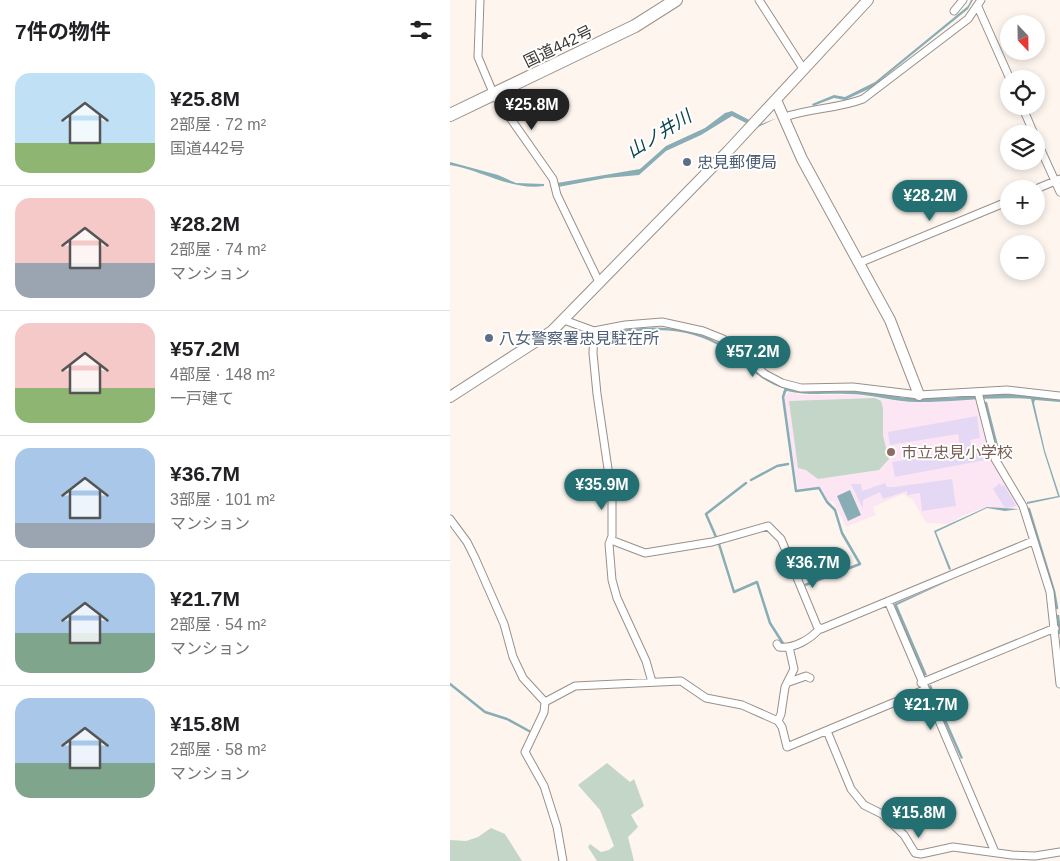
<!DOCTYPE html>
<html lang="ja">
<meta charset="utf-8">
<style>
body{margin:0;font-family:Helvetica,"Noto Sans JP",sans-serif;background:#f2f2f2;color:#202124;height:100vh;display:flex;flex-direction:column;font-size:19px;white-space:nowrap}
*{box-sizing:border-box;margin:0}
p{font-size:16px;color:#757577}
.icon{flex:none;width:28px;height:28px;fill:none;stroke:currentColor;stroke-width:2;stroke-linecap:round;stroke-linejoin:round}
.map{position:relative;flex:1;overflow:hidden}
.sheet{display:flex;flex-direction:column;background:#fff;width:450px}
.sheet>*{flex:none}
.needle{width:32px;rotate:158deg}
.controls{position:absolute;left:550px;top:15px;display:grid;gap:10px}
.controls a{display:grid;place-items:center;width:45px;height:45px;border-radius:50%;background:#fff;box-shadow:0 2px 8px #0003;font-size:25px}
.price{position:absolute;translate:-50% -42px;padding:0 11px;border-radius:18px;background:#236f71;color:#fff;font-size:16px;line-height:32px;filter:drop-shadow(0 1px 2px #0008)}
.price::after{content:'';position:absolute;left:50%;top:30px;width:15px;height:11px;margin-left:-8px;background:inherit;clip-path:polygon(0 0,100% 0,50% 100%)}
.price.current{background:#222;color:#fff}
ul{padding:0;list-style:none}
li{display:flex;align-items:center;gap:15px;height:125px;padding:0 15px}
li+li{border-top:1px solid #e0e0e0}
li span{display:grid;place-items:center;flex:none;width:140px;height:100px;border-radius:15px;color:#555}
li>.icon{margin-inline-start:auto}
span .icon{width:60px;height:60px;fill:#fffc;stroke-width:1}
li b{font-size:21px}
h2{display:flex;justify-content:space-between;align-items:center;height:60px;padding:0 15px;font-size:21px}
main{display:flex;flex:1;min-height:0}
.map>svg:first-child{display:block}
.education{fill:#fde6f3}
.green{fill:#c3d6c7}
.water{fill:#88adb5}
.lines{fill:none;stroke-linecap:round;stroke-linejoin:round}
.stream{stroke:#88adb5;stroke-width:2.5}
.building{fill:#e4d8f5}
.street-casing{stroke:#9a9089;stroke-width:9}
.secondary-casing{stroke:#9a9089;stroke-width:12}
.highway-casing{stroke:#9a9089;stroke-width:14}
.street{stroke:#fff;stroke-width:7}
.secondary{stroke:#fff;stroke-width:10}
.highway{stroke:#fff;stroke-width:12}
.service-dot{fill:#5c6f8a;stroke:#fff;stroke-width:2}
.education-dot{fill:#8d6e63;stroke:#fff;stroke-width:2}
.labels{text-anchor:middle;stroke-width:4;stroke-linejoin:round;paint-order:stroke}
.street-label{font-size:16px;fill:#3b3733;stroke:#fff}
.service-label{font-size:16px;fill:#4e5e75;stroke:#fff;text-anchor:start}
.education-label{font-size:16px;fill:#785e54;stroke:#fff;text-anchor:start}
.water-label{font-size:18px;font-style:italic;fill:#0a444d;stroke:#fff}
</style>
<main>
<section class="sheet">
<h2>7件の物件<svg class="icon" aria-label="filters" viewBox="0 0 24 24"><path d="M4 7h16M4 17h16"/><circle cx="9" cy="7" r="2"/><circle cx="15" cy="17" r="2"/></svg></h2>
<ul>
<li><span style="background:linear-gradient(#bfe0f5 70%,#8fb573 0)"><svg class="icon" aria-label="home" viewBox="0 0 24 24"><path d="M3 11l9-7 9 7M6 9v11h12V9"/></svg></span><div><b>¥25.8M</b><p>2部屋 · 72 m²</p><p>国道442号</p></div></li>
<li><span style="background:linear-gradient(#f6c9c9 65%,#9aa5b1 0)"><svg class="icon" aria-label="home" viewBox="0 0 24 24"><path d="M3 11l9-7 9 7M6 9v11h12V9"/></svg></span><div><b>¥28.2M</b><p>2部屋 · 74 m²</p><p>マンション</p></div></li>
<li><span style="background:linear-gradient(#f6c9c9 65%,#8fb573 0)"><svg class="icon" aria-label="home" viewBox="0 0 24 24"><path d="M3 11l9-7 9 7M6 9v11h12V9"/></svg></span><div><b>¥57.2M</b><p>4部屋 · 148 m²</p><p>一戸建て</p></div></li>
<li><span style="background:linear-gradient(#a9c7e8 75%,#9aa5b1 0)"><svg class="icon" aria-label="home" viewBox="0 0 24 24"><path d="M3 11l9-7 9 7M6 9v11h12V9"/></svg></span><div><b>¥36.7M</b><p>3部屋 · 101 m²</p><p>マンション</p></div></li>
<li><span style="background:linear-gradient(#a9c7e8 60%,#7fa58c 0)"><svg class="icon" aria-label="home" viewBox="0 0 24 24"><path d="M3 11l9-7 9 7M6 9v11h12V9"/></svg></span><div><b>¥21.7M</b><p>2部屋 · 54 m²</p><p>マンション</p></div></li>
<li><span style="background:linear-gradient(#a9c7e8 65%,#7fa58c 0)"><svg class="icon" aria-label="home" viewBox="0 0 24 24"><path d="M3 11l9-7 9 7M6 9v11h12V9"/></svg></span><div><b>¥15.8M</b><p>2部屋 · 58 m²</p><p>マンション</p></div></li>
</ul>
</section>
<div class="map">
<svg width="610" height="861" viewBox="0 0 610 861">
<rect width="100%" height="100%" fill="#fef5ef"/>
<!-- education -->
<path class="education" d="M339,392L351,395H406L455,402L525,400L542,460L568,507L557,509L537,507L512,516L500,524L478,523H476L463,500L453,494L423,507L426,515L396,527L383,501L378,502L370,488L348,489L333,397Z"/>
<!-- green -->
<path class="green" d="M425,398L431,401L433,408V436L439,459L429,470L368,479L356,470L348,468L339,401Z
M157,763L180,782L184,779L194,806L181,815L188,827L178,837L184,861H147L138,847L140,844L151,852L159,850L164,846L150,810L128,785Z
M41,828L55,834L72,861H0V840L16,841L28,837Z"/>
<!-- water -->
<path class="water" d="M521,0H523L518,9L421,88L395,100L384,98L363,106L362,104L384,95L395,97L425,82L518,6Z
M282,111L309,125L327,118L306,128L282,116L251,135L216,151L189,175L156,178L108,187L107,183L190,169L216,146L255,128L275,113Z
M0,162L48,175L66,183L94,184V186C61,191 32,170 0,165Z
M335,386L353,392L413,391L455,398H498L547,393L610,399V402L585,400L584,403L595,451L610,497L577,504V502L608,496L594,452L581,399C543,396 505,402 467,402C444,402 421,394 398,394C378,393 358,396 337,391L333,394Z
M400,490L411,515L398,521L387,496Z
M537,507L569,509L555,511L537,508L486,532L501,569L499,570L484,531Z
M505,578L447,605L477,675L474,676L444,604Z
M481,685L513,758L511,759L478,686Z"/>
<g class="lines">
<!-- stream -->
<path class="stream" d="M150,335C196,326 243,323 282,353C300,367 313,381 336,388
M335,391L333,397L346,491L369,488L377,502L385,510L392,533L410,564L355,585
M536,403L549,454
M301,480L327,466L338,464
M579,509L604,591L607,608
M266,537L256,514L296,483
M269,544L284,592L307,582L320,623L334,645
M608,616L610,633
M0,684L35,712L57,719L79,731"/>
</g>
<!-- building -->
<path class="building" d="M527,416L530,438L520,440L523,453L535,451L536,460L445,477L442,462L511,451L508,434L440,445L438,432Z
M502,479L506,506L472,511L470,493L457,495V491L433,499L430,492L413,500V509L401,484H411L412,491L435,483L437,487H444Z
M550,483L551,486L554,485L566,506L555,508L543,489Z"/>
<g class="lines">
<defs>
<path id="street" d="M30,0L28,57L44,95L103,179L107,195L149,282
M309,0L354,70
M528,7L560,79
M504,11L513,0
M572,106L584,134
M335,117C360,108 387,109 413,99L518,19L531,0
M586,139L610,192
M586,189L610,179
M409,263L559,201
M114,320L144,331L175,325L212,322L253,331L273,339L315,374L332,383L351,388L403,387L469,395L557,390L610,396
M144,331L143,353L147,394L162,496V536L159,544L162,580L167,598L196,661L202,682
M528,392L545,459L573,506L600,592L610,684
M0,519L17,542L25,558L54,624L63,657L73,678L95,702L94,712L75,752L94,786L107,827L113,861
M161,540L195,553L262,542L318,526L331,539L367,626L371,629L583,541
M438,601L545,852
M327,644L329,647C344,649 361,639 370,628
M339,682L356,676L360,678
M471,683L605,628
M95,702L125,686L231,681L256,698L292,705L328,721L332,727L337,747L474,690
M328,721L331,714L335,687L344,669L339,647
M377,731L401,789L414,805L432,814L454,835L465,853L471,854L503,847L562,855L585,856L610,852"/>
<path id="secondary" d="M326,100L352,159L440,320L469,395
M0,397L102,331L278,151L418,0"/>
<path id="highway" d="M0,115L185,26L226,0"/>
</defs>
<!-- street casing -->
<use href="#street" class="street-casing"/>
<!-- secondary casing -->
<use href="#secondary" class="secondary-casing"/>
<!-- highway casing -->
<use href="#highway" class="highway-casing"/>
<!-- street -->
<use href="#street" class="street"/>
<!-- secondary -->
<use href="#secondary" class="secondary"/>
<!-- highway -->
<use href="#highway" class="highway"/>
</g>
<!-- markers -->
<g class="service-dot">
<circle cx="237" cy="162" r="5"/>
<circle cx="39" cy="338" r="5"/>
</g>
<circle class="education-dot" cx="441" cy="452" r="5"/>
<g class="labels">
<!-- street labels -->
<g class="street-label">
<text transform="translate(108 46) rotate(-26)" y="6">国道442号</text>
</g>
<!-- service labels -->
<g class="service-label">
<text x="247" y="168">忠見郵便局</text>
<text x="49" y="344">八女警察署忠見駐在所</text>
</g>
<!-- education labels -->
<g class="education-label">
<text x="451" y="458">市立忠見小学校</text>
</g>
<!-- water labels -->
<g class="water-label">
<text transform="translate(209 134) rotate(-32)" y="6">山ノ井川</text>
</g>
</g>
</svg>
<div class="controls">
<a><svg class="needle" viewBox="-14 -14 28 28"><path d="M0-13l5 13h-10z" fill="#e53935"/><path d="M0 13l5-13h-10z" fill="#757577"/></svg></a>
<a><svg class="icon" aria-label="locate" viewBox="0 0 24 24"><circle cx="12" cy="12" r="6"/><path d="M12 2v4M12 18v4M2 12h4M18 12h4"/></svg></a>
<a><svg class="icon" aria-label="layers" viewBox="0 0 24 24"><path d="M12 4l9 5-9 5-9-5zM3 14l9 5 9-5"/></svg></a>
<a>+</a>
<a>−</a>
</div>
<b class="price current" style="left:82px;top:131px">¥25.8M</b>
<b class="price" style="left:480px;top:222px">¥28.2M</b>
<b class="price" style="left:303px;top:378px">¥57.2M</b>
<b class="price" style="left:152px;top:511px">¥35.9M</b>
<b class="price" style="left:363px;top:589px">¥36.7M</b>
<b class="price" style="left:481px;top:731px">¥21.7M</b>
<b class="price" style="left:469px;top:839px">¥15.8M</b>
</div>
</main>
